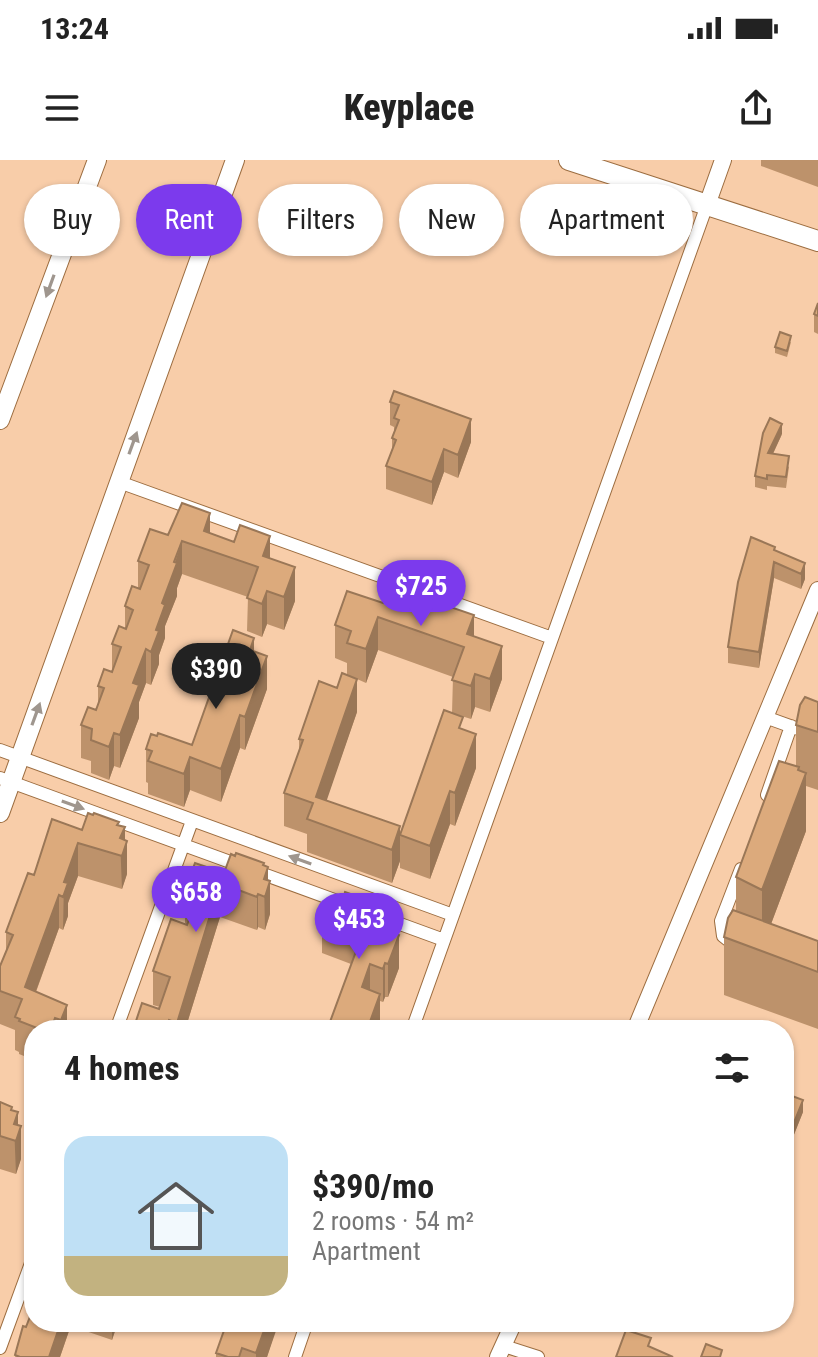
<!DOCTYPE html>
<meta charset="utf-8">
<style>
body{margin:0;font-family:"Roboto Condensed",sans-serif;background:#f6f6f6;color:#222;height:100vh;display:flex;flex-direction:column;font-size:30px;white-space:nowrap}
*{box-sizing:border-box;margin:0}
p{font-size:26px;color:#767676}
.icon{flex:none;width:44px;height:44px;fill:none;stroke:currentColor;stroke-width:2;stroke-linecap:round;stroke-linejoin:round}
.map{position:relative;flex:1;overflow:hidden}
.sheet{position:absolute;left:24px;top:860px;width:770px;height:312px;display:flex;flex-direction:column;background:#fff;border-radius:32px;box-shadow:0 2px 6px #0004}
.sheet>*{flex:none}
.top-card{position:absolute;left:24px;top:24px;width:770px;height:72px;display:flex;gap:16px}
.price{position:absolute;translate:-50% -68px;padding:0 18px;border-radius:28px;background:#7c3aed;color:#fff;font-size:26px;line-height:52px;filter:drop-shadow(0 2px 4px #0008)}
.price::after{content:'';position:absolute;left:50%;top:48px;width:24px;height:18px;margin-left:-12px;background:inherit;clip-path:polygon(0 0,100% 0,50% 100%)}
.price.current{background:#222;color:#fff}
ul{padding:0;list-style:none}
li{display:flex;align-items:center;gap:24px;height:200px;padding:0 40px}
li span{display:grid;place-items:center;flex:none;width:224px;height:160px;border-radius:24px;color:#555}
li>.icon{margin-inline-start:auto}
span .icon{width:96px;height:96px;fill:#fffc;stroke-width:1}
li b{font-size:34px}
h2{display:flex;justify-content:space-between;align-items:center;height:96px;padding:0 40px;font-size:34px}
.pill{padding:0 28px;border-radius:36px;background:#fff;box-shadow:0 2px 6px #0004;font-size:28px;line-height:72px}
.pill.current{background:#7c3aed;color:#fff}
.status{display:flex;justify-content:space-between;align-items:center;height:56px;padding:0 40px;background:#fff;direction:ltr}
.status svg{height:22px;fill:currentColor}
header{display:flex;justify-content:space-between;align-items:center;height:104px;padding:0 40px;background:#fff;font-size:36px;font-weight:800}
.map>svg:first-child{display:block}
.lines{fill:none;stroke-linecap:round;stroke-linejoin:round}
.minor-casing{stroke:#9c6d40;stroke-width:14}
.tertiary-casing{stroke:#9c6d40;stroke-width:18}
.secondary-casing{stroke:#9c6d40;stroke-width:20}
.primary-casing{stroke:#9c6d40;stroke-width:22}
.minor{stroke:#fff;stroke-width:12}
.tertiary{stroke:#fff;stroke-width:16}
.secondary{stroke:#fff;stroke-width:18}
.primary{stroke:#fff;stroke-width:20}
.wall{fill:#bd926b}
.shaded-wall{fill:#9a7757}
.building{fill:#dcaa7c;stroke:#9a7757;stroke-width:2}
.oneway{fill:#9f968e}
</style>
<div class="status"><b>13:24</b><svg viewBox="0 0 49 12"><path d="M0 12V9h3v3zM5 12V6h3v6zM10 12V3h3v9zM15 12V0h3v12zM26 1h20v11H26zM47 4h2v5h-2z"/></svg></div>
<header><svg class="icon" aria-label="menu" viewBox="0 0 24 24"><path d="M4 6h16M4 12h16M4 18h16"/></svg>Keyplace<svg class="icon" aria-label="share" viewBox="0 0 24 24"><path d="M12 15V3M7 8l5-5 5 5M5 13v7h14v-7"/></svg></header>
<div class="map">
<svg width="818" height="1197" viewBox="0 0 818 1197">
<rect width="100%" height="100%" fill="#f8cda9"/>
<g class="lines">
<defs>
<path id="minor" d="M119,322L552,478
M765,557L818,576
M0,590L453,755
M0,618L444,780
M767,635L791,566
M737,787L723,776L721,761L741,709
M116,870L192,661
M412,870L707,45
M504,1186L538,1197
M0,1188L34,1095
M295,1197L307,1162"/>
<path id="tertiary" d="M707,45L723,0
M635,870L818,430
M498,1197L514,1162"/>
<path id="secondary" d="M0,260L97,0
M0,653L235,0"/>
<path id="primary" d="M569,0L818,81"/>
</defs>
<!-- minor casing -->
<use href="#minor" class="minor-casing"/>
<!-- tertiary casing -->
<use href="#tertiary" class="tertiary-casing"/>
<!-- secondary casing -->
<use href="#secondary" class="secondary-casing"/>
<!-- primary casing -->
<use href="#primary" class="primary-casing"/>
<!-- minor -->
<use href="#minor" class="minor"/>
<!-- tertiary -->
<use href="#tertiary" class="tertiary"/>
<!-- secondary -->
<use href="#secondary" class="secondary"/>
<!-- primary -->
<use href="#primary" class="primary"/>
</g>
<!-- wall -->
<path class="wall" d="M761,0H818V27L761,6Z
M818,143V174L814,172V154Z
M791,182L787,197L775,193V187Z
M394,231L471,282L458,318L444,312L432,345L386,329V306L392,289V278L394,273V267L390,265V242Z
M782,274L773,294L789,307L786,328L767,326V330L755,327V316Z
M210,373L270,399L295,441L284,470L267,464L262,477L247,471L248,437L182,414L177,428V436L165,466V478L159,495V504L151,525L146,523L139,542V558L120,608L114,606L109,620L91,613V601L81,598V565L96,550L98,545V526L112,511V484L125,469V446L138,428V401L168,375Z
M775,390L805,403V419L801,429L774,418L759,508L728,503V487Z
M347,431L474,476L502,519L490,552L475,547L471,559L452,553L453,517L378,490L366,523L357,519V552L326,640L400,674L463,570L476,608L455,666L450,664L430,719L400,708V701L392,723L307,692V674L284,666V633L299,592V579L347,515V503L335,498V465Z
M254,491L267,529L245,590L240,588L221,642L190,630L184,647L148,634V623L146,622V589L192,585Z
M818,494V630L806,626V671L771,764L818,781V869L724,835V777L736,751V717L796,606V565L818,542Z
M93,655L119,665L125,680L127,714L122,729L78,716L68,743V756L63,770L59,768L36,832L67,845V870H34V900L19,894V892L15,890V870L0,864V806L6,791V772L34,715L82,670Z
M264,705L268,720L270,754L265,770L258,767L257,770L220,757L185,870H133L159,849L160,847L153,845V811L187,765L185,763V730L224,713Z
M335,744L370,745L376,766L399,808L388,837H385L383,842L380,841V867L351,804L322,793V759Z
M784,933L803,952L793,977L784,974Z
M0,942L12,950L18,965L21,999L16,1014L0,1009Z
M34,1136V1162H118L112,1180L71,1166V1165L60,1197H15L33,1148Z
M278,1162L267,1197H216V1193Z"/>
<!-- shaded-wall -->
<path class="shaded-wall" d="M471,259V282L458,318V295Z
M782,264V274L768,304V293Z
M444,289V312L432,345V322Z
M210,353V387L204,371Z
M270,376V409L263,396Z
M182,381V414L177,428V436L165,466V478L159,495V504L151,525V492L162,443Z
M775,387L774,418L759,508V492Z
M805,403V419L801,429V414Z
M295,407V441L284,470V437Z
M267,431V464L262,477V444Z
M474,455V489L467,474Z
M378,457V490L366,523V489Z
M254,478V511L250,490Z
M502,486V519L490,552V519Z
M146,489V523L139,542V558L120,608V575L133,523Z
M267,496V529L245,590V557Z
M475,514V547L471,559V526Z
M357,519V552L319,663L316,637Z
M240,555V588L221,642V609Z
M114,573V606L109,620V587Z
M476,574V608L455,666V633Z
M190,597V630L184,647V614Z
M799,607V631L806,613V671L762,788V730Z
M450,631V664L430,719V686Z
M400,666V701L392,723V690Z
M125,667V688L127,681V714L122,729L120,678Z
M78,683V716L68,743V756L63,770L64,722Z
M268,707V727L270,721V754L265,770L264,719Z
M220,723V757L185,870H177V863Z
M258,734V767L257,770V737Z
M59,735V768L25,861V827Z
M370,741V763L376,747V780L370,797L369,744Z
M399,775V808L388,837V804Z
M385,803V837L383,842V809Z
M370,804V838L362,827Z
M380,834V867L379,870H367Z
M67,845V870H61V860Z
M803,940V952L793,977V965Z
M18,952V973L21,966V999L16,1014L14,964Z
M61,1162H71V1165L60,1197H49Z
M112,1162H118L112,1180Z
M267,1162H278V1165L267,1197H256V1193Z"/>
<!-- building -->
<path class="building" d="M818,143V156L814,154Z
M780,172L791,176L787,191L775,187Z
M394,231L471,259L458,295L444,289L432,322L386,306L396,280L392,278L399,260L394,258L399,245L390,242Z
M770,258L782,264L768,293L789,296L786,317L767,315V319L755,316L763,273Z
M182,343L210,353L204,371L234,382L240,365L270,376L263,396L295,407L284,437L267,431L262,444L247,438L258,407L182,381L174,402L177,403L162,443L165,445L156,470L159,471L151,492L146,489L133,523L139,525L120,575L114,573L109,587L91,580L92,569L81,565L88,547L96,550L104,528L98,526L104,509L112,512L121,487L112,484L119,466L126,469L133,450L125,446L132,426L140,429L149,405L138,401L150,369L168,375Z
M751,377L775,387L774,390L805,403L801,414L774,402L759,492L728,487L738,422Z
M389,426L474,455L467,474L502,486L490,519L475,514L471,526L452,520L464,487L378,457L366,489L347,483L351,471L335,465L347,431L383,443Z
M233,470L254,478L250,490L267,496L245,557L240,555L221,609L190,597L184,614L148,601L152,591L146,589L151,574L157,576L158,573L192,585Z
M342,513L357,519L316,637L400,666L392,690L307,659L313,643L284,633L303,580L299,579L319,521L337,528Z
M805,537L818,542V572L796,565L800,545Z
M444,550L463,557L459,568L476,574L455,633L450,631L430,686L400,675Z
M779,601L799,607L798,610L806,613L762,730L736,717Z
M88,653L93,655L94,653L119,662L117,665L125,667L120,678L127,681L122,696L78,683L64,722L68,723L63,737L59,735L25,827L67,845L61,860L55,858L51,869L45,867L44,870H42L19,861L20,859L15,857L22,839L0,831V806L13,775L6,772L28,713L34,715L52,659L82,670Z
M236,693L264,703L263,705L268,707L264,719L270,721L265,737L258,734L257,737L220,723L177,863L169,860L166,870H133L142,843L159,849L170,817L153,811L171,759L187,765L196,741L187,738L189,731L185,730L195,703L224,713L231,694L235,696Z
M345,732L370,741L369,744L376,747L370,764L399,775L388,804L385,803L383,809L370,804L362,827L380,834L367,870H327L362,775L322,759L328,741L335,744L338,735L344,737Z
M733,750L818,781V812L724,777L728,758Z
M784,933L803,940L793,965L784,962Z
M0,942L12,947L11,950L18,952L14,964L21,966L16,981L0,976Z
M34,1146V1162H61L49,1197H20L15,1195L23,1166L26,1167Z
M227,1162H267L256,1193L242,1188L239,1197H228L216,1193Z
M626,1170L651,1178L648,1186L673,1197H616Z
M706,1184L722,1190L720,1197H701Z"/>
<!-- one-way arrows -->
<defs><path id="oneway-solid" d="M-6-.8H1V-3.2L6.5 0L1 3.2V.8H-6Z" transform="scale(2)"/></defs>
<g class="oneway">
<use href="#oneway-solid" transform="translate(50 126) rotate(110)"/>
<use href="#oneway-solid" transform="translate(133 283) rotate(-70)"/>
<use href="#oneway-solid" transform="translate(36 554) rotate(-70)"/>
<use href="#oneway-solid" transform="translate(73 645) rotate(20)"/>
<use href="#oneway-solid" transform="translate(300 700) rotate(-160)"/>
</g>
</svg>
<b class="price" style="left:421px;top:468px">$725</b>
<b class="price current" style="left:216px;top:551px">$390</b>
<b class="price" style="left:196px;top:774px">$658</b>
<b class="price" style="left:359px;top:801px">$453</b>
<div class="top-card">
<a class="pill">Buy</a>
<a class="pill current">Rent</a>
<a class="pill">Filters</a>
<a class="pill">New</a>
<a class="pill">Apartment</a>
</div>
<section class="sheet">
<h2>4 homes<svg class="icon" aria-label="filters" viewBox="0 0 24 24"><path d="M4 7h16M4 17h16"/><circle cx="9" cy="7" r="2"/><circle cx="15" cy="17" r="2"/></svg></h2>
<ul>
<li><span style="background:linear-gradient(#bfe0f5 75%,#c2b280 0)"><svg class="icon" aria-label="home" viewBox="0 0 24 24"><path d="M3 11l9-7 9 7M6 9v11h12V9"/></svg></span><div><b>$390/mo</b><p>2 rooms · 54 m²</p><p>Apartment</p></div></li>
</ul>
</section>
</div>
